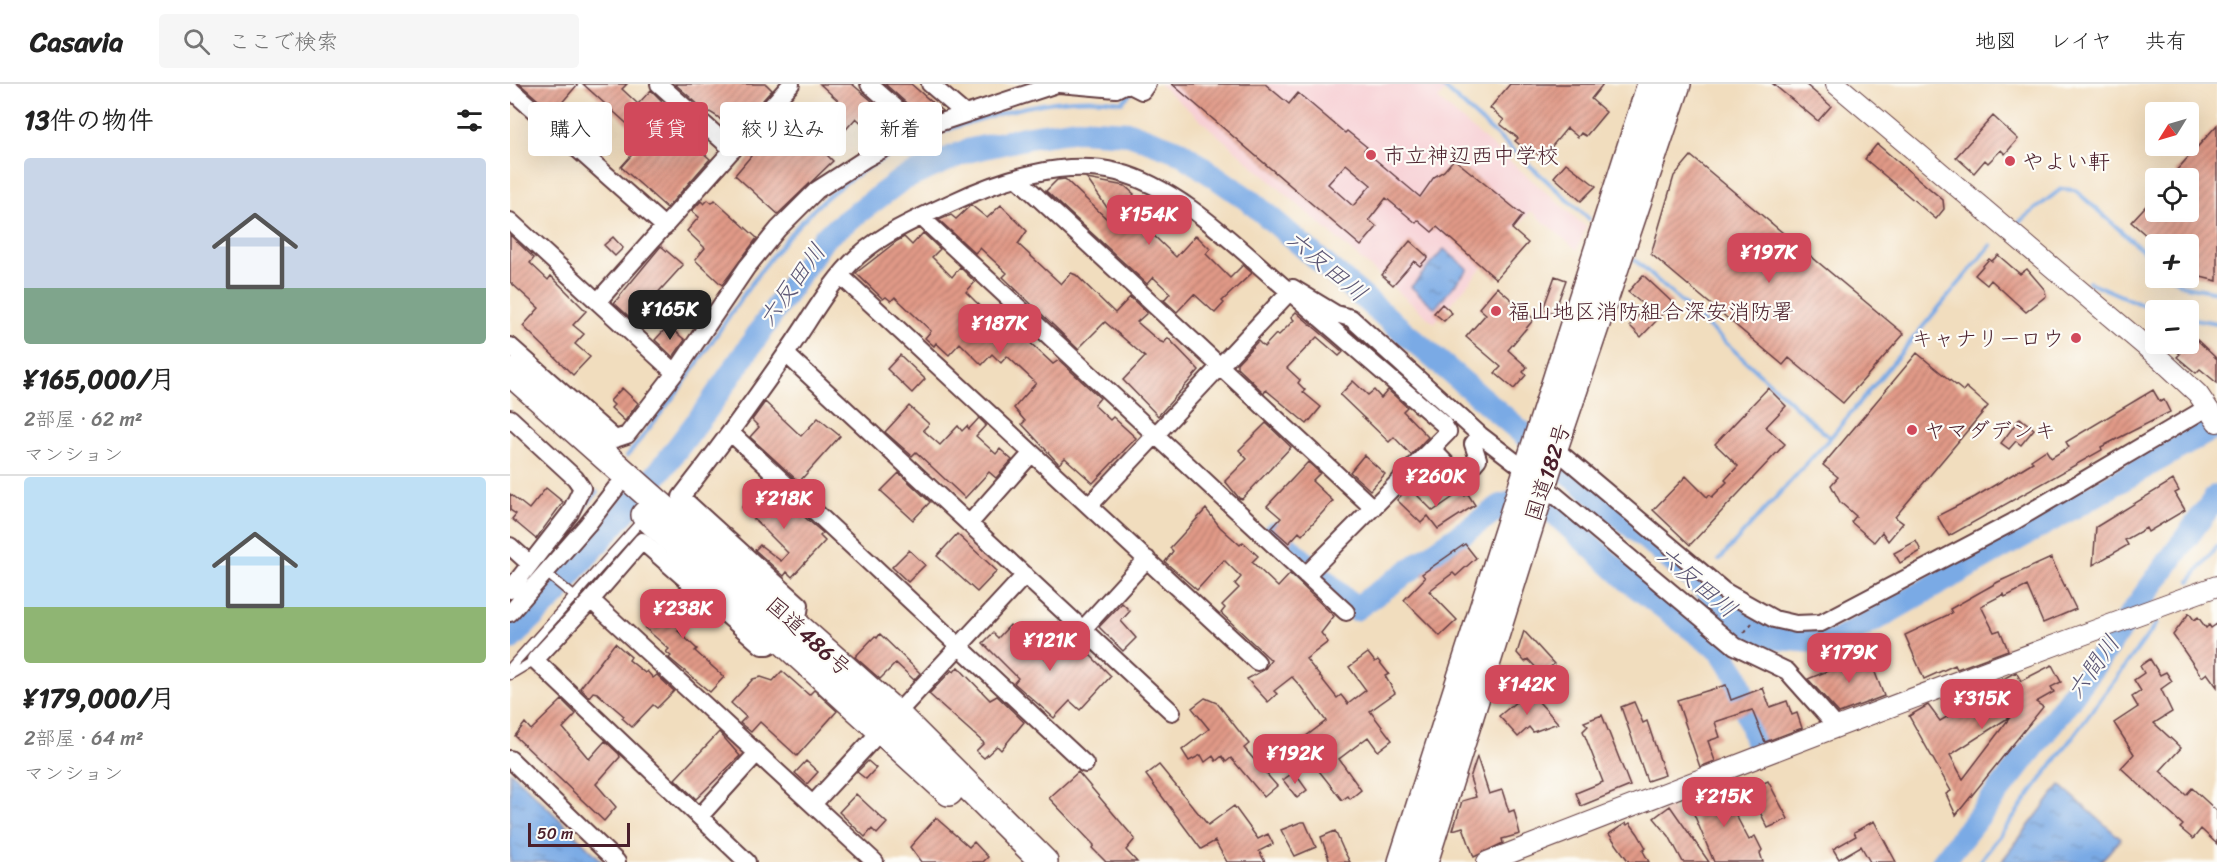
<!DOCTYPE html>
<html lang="ja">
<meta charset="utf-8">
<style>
body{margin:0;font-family:Sriracha,"Klee One",sans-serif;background:#f6f6f6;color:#222;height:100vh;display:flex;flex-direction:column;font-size:22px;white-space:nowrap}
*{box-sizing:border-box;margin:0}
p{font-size:20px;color:#767676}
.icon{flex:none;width:33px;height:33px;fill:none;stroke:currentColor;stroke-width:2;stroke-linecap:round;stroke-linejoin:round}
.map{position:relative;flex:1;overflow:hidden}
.panel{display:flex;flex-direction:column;background:#fff;width:510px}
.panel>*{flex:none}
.banner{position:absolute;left:18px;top:18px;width:570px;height:54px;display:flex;gap:12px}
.needle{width:39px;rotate:233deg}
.tools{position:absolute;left:1635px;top:18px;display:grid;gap:12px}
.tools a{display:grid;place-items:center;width:54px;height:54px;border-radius:6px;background:#fff;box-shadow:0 6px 24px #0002;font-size:30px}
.scale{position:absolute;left:18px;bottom:15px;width:102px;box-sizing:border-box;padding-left:6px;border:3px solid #4a1f2b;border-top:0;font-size:16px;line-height:21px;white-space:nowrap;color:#4a1f2b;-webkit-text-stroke:4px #fdfcf7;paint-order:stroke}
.price{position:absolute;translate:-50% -51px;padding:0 14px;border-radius:12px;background:#d1495b;color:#fff;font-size:20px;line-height:39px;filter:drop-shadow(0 2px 3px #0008)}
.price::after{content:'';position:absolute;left:50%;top:36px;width:18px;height:14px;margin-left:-9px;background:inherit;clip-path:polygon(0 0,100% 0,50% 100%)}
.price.current{background:#222;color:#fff}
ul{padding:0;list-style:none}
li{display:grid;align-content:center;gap:12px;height:318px;padding:0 24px}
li+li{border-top:2px solid #e0e0e0}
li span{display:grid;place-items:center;height:186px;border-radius:6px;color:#555}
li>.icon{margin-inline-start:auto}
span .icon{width:108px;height:108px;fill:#fffc;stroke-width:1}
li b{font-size:26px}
h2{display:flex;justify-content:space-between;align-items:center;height:72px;padding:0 24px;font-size:26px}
.chip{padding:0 21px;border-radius:6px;background:#fff;box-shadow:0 6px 24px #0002;font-size:21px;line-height:54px}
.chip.current{background:#d1495b;color:#fff}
header{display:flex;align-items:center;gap:36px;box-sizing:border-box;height:84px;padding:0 30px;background:#fff;border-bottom:2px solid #e0e0e0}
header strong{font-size:28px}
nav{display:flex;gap:33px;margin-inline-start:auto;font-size:21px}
.search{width:420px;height:54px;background:#f6f6f6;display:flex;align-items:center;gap:15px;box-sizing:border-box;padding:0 21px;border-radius:6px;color:#767676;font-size:22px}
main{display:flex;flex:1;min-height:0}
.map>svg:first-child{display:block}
.built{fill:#f7cfd4}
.water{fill:url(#water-ripples);stroke:#626488;stroke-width:1.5}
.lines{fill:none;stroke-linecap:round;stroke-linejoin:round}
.stream{stroke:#7aaae5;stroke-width:4}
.river{stroke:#7aaae5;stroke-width:24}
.building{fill:url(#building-hatch);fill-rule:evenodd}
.service-casing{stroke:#633c41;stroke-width:11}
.minor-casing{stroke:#633c41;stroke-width:20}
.tertiary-casing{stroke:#633c41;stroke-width:22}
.trunk-casing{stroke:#633c41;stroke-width:30}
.path{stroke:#633c41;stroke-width:2;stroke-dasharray:4.5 4.5;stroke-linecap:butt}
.service{stroke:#fff;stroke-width:8}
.minor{stroke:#fff;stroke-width:16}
.tertiary{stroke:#fff;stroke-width:20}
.trunk{stroke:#fff;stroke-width:27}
.poi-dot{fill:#d1495b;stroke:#fdfcf7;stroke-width:2}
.labels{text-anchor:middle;stroke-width:4.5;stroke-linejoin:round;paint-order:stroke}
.poi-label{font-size:22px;fill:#4a1f2b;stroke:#fdfcf7;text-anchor:start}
.street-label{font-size:22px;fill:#4a1f2b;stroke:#fdfcf7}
.water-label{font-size:24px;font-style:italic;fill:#5d5775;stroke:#fdfcf7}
</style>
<header>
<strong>Casavia</strong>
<div class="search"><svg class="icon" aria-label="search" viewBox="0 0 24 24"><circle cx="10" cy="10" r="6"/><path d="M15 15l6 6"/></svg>ここで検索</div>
<nav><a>地図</a><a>レイヤ</a><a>共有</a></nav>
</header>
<main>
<section class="panel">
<h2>13件の物件<svg class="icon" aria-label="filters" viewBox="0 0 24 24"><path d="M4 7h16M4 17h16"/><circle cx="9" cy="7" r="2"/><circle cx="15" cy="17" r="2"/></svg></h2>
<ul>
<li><span style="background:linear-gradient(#c9d6e8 70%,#7fa58c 0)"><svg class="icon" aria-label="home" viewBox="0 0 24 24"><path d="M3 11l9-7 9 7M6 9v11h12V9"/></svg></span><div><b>¥165,000/月</b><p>2部屋 · 62 m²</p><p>マンション</p></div></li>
<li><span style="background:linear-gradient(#bfe0f5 70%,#8fb573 0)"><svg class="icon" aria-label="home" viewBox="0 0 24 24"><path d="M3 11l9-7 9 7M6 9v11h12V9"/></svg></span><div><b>¥179,000/月</b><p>2部屋 · 64 m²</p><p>マンション</p></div></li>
</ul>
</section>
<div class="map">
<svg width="1707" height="778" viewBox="0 0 1707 778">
<defs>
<pattern id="water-ripples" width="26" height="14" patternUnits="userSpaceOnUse" patternTransform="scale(1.5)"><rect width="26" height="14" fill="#7aaae5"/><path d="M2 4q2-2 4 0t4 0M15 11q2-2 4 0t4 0" fill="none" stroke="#668aba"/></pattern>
<pattern id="building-hatch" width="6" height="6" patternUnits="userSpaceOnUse" patternTransform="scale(1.5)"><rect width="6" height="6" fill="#e19a87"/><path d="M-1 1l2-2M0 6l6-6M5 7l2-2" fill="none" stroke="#b87d6f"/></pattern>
</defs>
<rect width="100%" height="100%" fill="#fdfcf7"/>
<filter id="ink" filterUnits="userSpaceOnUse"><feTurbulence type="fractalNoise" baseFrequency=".0167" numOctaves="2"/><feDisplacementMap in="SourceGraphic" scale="12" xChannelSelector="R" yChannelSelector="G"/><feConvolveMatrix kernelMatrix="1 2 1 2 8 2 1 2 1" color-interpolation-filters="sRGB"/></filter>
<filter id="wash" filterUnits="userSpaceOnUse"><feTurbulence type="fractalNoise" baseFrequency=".008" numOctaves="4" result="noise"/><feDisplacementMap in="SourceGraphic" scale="24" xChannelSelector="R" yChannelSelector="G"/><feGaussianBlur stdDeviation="1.35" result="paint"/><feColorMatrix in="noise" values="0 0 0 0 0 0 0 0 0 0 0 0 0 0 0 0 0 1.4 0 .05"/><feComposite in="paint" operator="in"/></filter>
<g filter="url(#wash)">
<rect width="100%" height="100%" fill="#f1ddbe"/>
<!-- built -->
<path class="built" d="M649,0H941L928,15L1076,143L1067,166L1021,127L924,239Z"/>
<!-- water -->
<path class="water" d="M934,165L958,185L925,224L901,203Z
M0,687L93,778H0Z
M1550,701L1611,755L1590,778H1491Z"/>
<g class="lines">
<!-- stream -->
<path class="stream" d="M930,0L1079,135
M1509,138L1551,105L1565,106L1646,178
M1125,176L1320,354L1481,161
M1663,194L1671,201L1707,208
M1579,198L1646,227
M1678,234L1707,239
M117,372C136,348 155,325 173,300C215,241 251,177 303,126C350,80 415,50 478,33C523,20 565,11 612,18L622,8
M67,432L87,408
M1209,476L1320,354
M1680,497L1707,462
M1161,529L1166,523
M1470,778L1647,539"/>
<!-- river -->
<path class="river" d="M764,450L845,525L991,422L1022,414L1039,424L1119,497L1211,567L1226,590L1248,664
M0,555L48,508L62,488L150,387L197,325L314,154L391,96L457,67L519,53L567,46L619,49L670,68L740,117L1245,547L1258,553L1323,559L1707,342
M1433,778C1468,732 1505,688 1540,641C1597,566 1650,488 1707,412"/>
</g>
<g id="blocks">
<!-- building -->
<path class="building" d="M10,0H68L43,29Z
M73,0H117L112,5L128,20L141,6L152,17L141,28L148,37L176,61L187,69L190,66L200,75L157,124L111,83L135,56Z
M165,0H256L262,6L223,49L208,33L190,22Z
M310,0H342L389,40L381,49L368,54L346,34L315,69L323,77L268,130L225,91L241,72L235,67L263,37L291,62L299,53L307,56L335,23Z
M375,0H401L432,27L412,33Z
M662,0H755L779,20L788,9L835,49L837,47L857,63L854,66L910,113L924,93L934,87L944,75L1013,131L1002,145L1018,159L986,195L927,143L922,148L908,136L906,139L876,114L859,136L867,143L851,162ZM836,80L861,101L843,122L818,100Z
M1000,0H1093L1081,15L1096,28L1076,52L1071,49L1068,53L1057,44L1032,74L1022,65L1019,68L1005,57L1008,54L990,40L994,36L980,24Z
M1263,0H1295L1321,22L1308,37Z
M1483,32L1508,55L1495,70L1491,66L1478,79L1475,76L1464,89L1446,73Z
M1707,41V197L1678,190V160H1646L1621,138L1646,111V128H1678V94H1672L1665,88Z
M1367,60L1433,116L1434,125L1426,135L1355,75Z
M1181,72L1394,250L1333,319L1279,274L1273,281L1141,170L1164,92Z
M1056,79L1086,102L1071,117L1044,93Z
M555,95L598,136L603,132L577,95L615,102L624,110L621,114L638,131L644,125L654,134L640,148L666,173L686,151L700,165L696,170L720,194L733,181L742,189L712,217L714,219L705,229L684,210L667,228L654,216L660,209L643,193L637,200L536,107L547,96Z
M198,116L202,119L205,116L247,154L212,201L185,176L195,164L177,147L189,133L182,127L191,117L194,120Z
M461,121L477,134L491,121L517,147L508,160L551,200L561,189L566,191L605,229L620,213L637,229L627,238L649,257L654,259L658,254L689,286L648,332L613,296L635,273L595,238L568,265L493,193L497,189L470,164L465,169L429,136L441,131L446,135Z
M413,149L430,165L422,173L442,193L450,183L465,198L456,208L465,217L482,233L487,228L543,280L549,276L590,314L584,321L600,336L603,333L626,354L583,399L555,374L549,380L512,340L515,337L504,324L526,299L497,272L491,279L482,270L472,281L450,259L439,271L426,259L424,262L415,254L421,247L385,213L381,217L376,213L373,215L346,189L387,157L394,153L402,161Z
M0,151L24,174L20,179L38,196L41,192L76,227L63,241L74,250L65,260L80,273L63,291L13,242L29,224L0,198Z
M103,153L113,164L105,172L94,161Z
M900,157L918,173L910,182L904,177L883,201L872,191Z
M151,162L173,181L123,236L104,219Z
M1488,171L1510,190L1517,185L1535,206L1536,212L1516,228L1481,196L1477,201L1465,191L1479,175L1482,177Z
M1133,191L1163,219L1131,253L1120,242L1135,222L1118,208Z
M1045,192L1056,196L1044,229L1033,225Z
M987,203L1024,235L998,266L1017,283L1013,288L1016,291L1004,305L985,289L991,283L956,253L976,230L969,224Z
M932,220L942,229L934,237L924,229Z
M786,228L833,268L829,272L807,253L777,284L790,296L788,299L795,306L793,308L811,323L797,340L756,306L754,309L727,283V279L748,257L754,263L766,250L768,252L784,236L781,233Z
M158,242L175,256L163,273L145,256Z
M1683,252L1707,275V299L1690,285L1686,289L1667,273L1670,270L1658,260H1678Z
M1407,269L1453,307L1456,303L1478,322L1385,433L1393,439L1378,457L1372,448L1364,458L1341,438L1346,432L1330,418L1321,401L1328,393L1313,381Z
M390,271L415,295L402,309L377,285Z
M843,297L858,311L864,306L871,314L878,306L897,323L893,327L918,353L901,371L884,353L879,358L830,311Z
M112,304L128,319L115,337L101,324L104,321L100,317Z
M1258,304L1276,322L1256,343L1275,360L1180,461L1143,426L1176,392L1197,413L1199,411L1202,413L1217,398L1215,396L1228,382L1205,360Z
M1643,306L1650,318L1654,316L1660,328L1591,363L1592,366L1439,452L1427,432L1465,413L1523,378L1521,376L1536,366L1541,374L1559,363L1556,358Z
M255,318L291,352L308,334L330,352L289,398L240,353L249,343L242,336Z
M399,322L419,340L413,346L430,361L448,342L452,347L457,342L459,345L469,334L476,341L466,352L486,370L490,365L502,376L486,394L479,388L455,414L406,368L402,372L375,348Z
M1510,334L1524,345L1511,361L1506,357L1499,365L1491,359Z
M756,339L781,363L732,415L729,414L715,397L737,375L729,366Z
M854,371L875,390L860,406L840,388Z
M798,378L810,389L802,397L823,417L792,451L789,448L779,459L762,444L771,434L757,422Z
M389,389L420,418L403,436L371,407Z
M1663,396L1669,407L1665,409L1675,426L1638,448L1636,444L1615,456L1618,461L1583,481L1586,443Z
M255,399L313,449L310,452L315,457L282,493L277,488L274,492L245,466L250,461L271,477L278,469L232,423Z
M899,403L923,427L952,407L955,412L958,410L965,421L928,445L918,432L911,439L887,416Z
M36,404L53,418L26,455L2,435L6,430L0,426V410L19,425Z
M696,425L710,443L730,461L733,458L748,472L742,478L768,503L780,490L824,532L811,549L818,558L796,575L827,614L831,611L838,620L856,606L839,583L858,569L865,578L868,576L879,590L875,592L885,609L860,627L882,656L868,667L858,653L829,675L851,706L840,715L838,712L832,716L787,659L816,637L791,603L782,593L764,607L767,610L758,618L737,595L754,586L761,576L711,529L715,524L712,521L729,504L725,500L731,493L714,476L687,506L655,478L663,467L660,464Z
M447,450L487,487L467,508L427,472Z
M1406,457L1411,467L1390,479L1384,469Z
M955,460L966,474L946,492L943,489L919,507L947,536L930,552L894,516L915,494L912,490Z
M399,466L415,481L398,498L382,483Z
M1541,474L1566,525L1533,539L1517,502L1495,513L1494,510L1471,522L1484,548L1490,546L1498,566L1447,585L1445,581L1414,595L1395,551L1442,529L1440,525L1488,498Z
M170,505L191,522L168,547L187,565L185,567L214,593L200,608L159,574L161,572L156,568L159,565L135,544Z
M612,519L620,527L611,537L626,554L613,567L589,543Z
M1679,529L1684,536L1688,533L1696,544L1699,541L1701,544L1707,540V603L1697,589L1692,593L1663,551Z
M500,541L539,578L558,557L562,561L566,557L601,592L570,626L560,617L544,634L504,599L508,594L473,559L483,549L488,554Z
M1014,547L1044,580L1032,590L1018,575L1015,578L1007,569Z
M370,550L410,589L404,596L386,579L370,595L345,573L365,552L367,554Z
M105,559L121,573L119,576L135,589L137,587L143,594L147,591L164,607L147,624L143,621L122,643L112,634L114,632L87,609L83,608L79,613L70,604Z
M1358,570L1374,612L1329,629L1298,595Z
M1640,575L1650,591L1656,588L1662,597L1651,605L1662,628L1644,639L1671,664L1650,687L1676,711L1682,704L1707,727V760L1691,745L1683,755L1670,744L1673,741L1611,684L1624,670L1604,639L1628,623L1622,613L1631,607L1624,596L1634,589L1630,582Z
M1542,581L1551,598L1541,603L1544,608L1526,618L1533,623L1446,731L1436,710L1441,707L1399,632L1418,621L1430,637L1456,622L1451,612L1473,601L1478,599L1480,602L1506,588L1511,597ZM1501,632L1453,695L1440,671Z
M448,583L480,616L487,612L514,638L491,666L487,662L474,674L466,667L474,659L419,610L442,586L444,588Z
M272,587L299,611L304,606L327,627L287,672L250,638L241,648L230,639L236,633L221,619L243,595L251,593L263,597Z
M1216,601L1221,616L1253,604L1260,623L1277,617L1282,631L1287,629L1292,644L1255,658L1242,626L1205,638L1210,653L1198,657L1205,677L1190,683L1167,616Z
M1019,607L1048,639L1023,648L1019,643L1008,653L989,632Z
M695,614L707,619L739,660L734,664L767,702L754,713L721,674L716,678L712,672L706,677L703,672L695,678L691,671L679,677L672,666L699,645L682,624Z
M52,616L66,630L53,644L79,675L95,657L109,670L110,673L86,700L106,723L94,737L5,652L15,639L21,646Z
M1124,618L1133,639L1137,637L1155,691L1137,697L1111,623Z
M1092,631L1120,702L1071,722L1066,709L1093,698L1073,647L1078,642L1074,638Z
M209,648L230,672L186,715L165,695Z
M967,673L979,710L992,706L999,728L1004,726L1010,750L992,755L993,759L964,773L953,743L943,746L952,717L966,713L960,694Z
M296,677L308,688L297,700L285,689Z
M358,677L366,684L356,695L347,688Z
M649,681L698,741L724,722L748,755L758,750L763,760L749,767L755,778H717L705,757L691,765L636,691Z
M568,688L625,755L616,766L627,778H596L582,764L584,761L539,714Z
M784,688L797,706L787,714L773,696Z
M1258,697L1278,735L1258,744L1239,706Z
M1214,700L1225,717L1220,720L1239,756L1245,752L1252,766L1250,769L1253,778H1204L1178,716Z
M346,710L377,739L367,750L362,745L355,753L329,728Z
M1160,722L1199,778H1173L1159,752L1144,734Z
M426,734L459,763L464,758L478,773L473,778H411L400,763Z
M1364,737L1386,778H1360L1351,762L1329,775L1323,765L1346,752L1344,748Z
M791,738H795L806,763L785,772L771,746Z
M1116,739L1117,741L1120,739L1128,750L1136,764L1133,767L1139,778H1119L1099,750Z
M825,747L833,765L840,778H820L811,753Z"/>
</g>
</g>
<g filter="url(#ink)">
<use href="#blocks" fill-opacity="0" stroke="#633c41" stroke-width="1.5"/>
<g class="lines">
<defs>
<path id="service" d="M35,488L65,513
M0,584L134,434
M0,591L25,576"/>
<path id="minor" d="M149,0L223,66
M359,0L410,45
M420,0L454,29
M549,0L606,5L616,0
M618,0L632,7L637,0
M0,5L155,143
M508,95L863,424
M411,133L836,528
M0,137L165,289
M331,192L747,578
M88,217L281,0
M0,262L105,355L117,351L165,289L237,183L268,145L307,106L355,75L410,45L547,0
M276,270L662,628
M0,334L65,394L72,404L60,429L0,506
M221,349L575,680
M1044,364L1214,507L1264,535L1286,540L1311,539L1503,438L1698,323
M922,365L951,395L968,375L963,360L970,351
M1033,401L1225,562L1277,587L1326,642
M579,422L783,204L826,230L841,234L970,351L1017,387
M459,440L522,369
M0,462L20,480
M81,516L25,576L237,778
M0,529L78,440L106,404
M287,542L290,521L171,413C209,364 245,315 280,264C301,234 321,197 348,172C375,148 411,133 443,118C491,95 554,75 607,88C669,103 727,163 774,203C827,249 880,294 933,340L938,348L796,491
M573,545L637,475
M271,554L258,562H252L132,457L81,516L365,778
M0,675L107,778
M303,720L515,491
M192,730L247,669"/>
<path id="tertiary" d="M1326,0L1647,272L1688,310L1707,338
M977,778C1219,684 1462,590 1707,502"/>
<path id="trunk" d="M0,288L386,630L534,778
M135,431L439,708
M892,778L1141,0
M914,778L1044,364L1167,0"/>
</defs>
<!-- service casing -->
<use href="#service" class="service-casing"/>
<!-- minor casing -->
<use href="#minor" class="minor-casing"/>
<!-- tertiary casing -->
<use href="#tertiary" class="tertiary-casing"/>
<!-- trunk casing -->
<use href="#trunk" class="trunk-casing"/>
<!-- path -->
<path class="path" d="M1234,549L1242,539"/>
<!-- service -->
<use href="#service" class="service"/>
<!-- minor -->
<use href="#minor" class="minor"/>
<!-- tertiary -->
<use href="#tertiary" class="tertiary"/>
<!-- trunk -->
<use href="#trunk" class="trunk"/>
</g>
</g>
<!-- markers -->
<g class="poi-dot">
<circle cx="861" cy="71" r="6"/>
<circle cx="1500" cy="77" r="6"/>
<circle cx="986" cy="227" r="6"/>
<circle cx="1566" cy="254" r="6"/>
<circle cx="1402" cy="346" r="6"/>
</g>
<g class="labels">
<!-- poi labels -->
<g class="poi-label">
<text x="873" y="79">市立神辺西中学校</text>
<text x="1512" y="85">やよい軒</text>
<text x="998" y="235">福山地区消防組合深安消防署</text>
<text x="1554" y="262" text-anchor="end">キャナリーロウ</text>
<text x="1414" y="354">ヤマダデンキ</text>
</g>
<!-- street labels -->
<g class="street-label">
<text transform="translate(1037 388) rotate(-72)" y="8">国道182号</text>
<text transform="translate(299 552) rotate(42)" y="8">国道486号</text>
</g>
<!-- water labels -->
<g class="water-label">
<text transform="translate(817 182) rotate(40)" y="8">六反田川</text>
<text transform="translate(282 201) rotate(-54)" y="8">六反田川</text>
<text transform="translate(1187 498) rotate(40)" y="8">六反田川</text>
<text transform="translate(1583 583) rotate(-54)" y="8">六間川</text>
</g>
</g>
</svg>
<div class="tools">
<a><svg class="needle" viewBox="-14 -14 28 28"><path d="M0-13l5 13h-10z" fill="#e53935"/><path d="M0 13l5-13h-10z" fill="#767676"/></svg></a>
<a><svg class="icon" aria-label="locate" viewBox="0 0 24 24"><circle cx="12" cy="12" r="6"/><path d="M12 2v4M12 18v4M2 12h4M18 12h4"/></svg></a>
<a>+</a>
<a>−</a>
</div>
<div class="scale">50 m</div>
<b class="price" style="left:639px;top:162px">¥154K</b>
<b class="price" style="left:1259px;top:200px">¥197K</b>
<b class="price current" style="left:160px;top:257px">¥165K</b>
<b class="price" style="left:490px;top:271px">¥187K</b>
<b class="price" style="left:926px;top:424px">¥260K</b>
<b class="price" style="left:274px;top:446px">¥218K</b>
<b class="price" style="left:173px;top:556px">¥238K</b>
<b class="price" style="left:540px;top:588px">¥121K</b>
<b class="price" style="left:1339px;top:600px">¥179K</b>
<b class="price" style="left:1017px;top:632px">¥142K</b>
<b class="price" style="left:1472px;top:646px">¥315K</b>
<b class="price" style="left:785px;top:701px">¥192K</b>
<b class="price" style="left:1214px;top:744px">¥215K</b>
<div class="banner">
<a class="chip">購入</a>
<a class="chip current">賃貸</a>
<a class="chip">絞り込み</a>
<a class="chip">新着</a>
</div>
</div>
</main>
